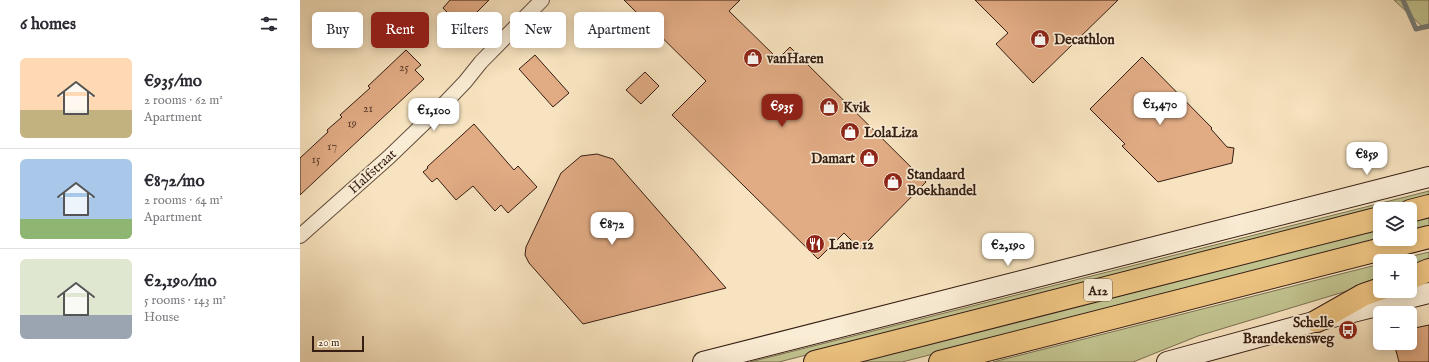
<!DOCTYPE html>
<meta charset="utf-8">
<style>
body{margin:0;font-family:"IM FELL English",serif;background:#f7f7f7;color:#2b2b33;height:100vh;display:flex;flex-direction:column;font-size:15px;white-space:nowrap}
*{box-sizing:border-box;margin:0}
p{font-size:13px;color:#7c7c81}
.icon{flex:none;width:22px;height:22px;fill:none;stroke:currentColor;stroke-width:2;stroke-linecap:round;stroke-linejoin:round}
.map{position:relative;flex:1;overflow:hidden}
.details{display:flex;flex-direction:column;background:#fff;width:300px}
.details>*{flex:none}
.banner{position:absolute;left:12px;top:12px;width:380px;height:36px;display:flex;gap:8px}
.fabs{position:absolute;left:1073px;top:202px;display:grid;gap:8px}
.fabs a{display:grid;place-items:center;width:44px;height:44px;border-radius:6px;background:#fff;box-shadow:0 2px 10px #0003;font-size:20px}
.scale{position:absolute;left:12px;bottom:10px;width:52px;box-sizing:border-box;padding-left:4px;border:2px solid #361e14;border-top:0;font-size:11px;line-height:14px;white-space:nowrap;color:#361e14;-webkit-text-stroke:3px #faedd5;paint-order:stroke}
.price{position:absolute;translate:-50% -34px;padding:0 9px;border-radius:8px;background:#fff;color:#222;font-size:13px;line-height:26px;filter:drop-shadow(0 1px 2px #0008)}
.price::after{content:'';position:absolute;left:50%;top:24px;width:12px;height:9px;margin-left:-6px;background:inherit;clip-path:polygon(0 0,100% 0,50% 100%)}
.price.selected{background:#8f2418;color:#fff}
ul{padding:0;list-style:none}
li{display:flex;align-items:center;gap:12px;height:100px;padding:0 20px}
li+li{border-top:1px solid #e1e1e2}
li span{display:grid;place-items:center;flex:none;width:112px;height:80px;border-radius:6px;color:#555}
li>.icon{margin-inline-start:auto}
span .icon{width:48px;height:48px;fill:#fffc;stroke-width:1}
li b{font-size:17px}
h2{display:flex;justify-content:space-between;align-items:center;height:48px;padding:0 20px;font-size:17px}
.pill{padding:0 14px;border-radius:6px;background:#fff;box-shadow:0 2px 10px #0003;font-size:14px;line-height:36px}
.pill.selected{background:#8f2418;color:#fff}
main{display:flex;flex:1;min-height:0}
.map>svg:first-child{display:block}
.green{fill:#c1c38f;stroke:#7c7052}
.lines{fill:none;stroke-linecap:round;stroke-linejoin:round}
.stream{stroke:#767d78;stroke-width:5}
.building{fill:#e1ab84;stroke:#361e14}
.street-casing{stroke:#664f3f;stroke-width:16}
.secondary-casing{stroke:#361e14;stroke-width:22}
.highway-casing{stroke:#361e14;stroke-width:24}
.street{stroke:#faedd5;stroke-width:14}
.secondary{stroke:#faedd5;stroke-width:20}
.highway{stroke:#ecc280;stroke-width:22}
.labels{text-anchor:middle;stroke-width:3.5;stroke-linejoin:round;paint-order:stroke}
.number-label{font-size:12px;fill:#614130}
.shield{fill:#faedd5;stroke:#715c4e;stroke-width:1}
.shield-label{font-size:13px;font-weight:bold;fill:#361e14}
.poi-label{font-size:14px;font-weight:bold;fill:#361e14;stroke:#faedd5;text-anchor:start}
.street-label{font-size:14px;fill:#361e14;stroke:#faedd5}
</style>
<main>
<section class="details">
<h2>6 homes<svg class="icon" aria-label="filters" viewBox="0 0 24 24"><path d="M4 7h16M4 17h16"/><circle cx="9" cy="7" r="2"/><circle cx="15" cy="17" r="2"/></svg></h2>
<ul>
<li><span style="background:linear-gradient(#ffd9b3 65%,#c2b280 0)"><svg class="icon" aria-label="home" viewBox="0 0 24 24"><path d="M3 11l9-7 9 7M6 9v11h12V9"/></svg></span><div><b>€935/mo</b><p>2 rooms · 62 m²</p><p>Apartment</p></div></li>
<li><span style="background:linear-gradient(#a9c7e8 75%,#8fb573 0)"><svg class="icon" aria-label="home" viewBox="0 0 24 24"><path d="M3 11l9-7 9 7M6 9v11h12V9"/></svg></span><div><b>€872/mo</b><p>2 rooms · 64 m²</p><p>Apartment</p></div></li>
<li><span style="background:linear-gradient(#dfe7d0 70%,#9aa5b1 0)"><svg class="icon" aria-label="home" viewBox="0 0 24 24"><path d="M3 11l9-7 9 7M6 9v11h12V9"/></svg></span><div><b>€2,190/mo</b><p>5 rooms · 143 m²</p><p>House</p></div></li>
</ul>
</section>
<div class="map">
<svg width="1129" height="362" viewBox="0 0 1129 362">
<rect width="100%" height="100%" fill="#f7e3bf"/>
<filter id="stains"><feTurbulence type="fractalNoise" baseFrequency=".005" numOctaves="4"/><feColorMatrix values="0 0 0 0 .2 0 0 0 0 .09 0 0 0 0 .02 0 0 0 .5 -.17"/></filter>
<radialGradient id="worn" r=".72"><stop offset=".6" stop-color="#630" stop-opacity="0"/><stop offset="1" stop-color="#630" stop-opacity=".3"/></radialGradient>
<!-- green -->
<path class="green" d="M1094,0H1129V28L1125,29Z
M1129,191V196L479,362H450Z
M1129,216V228L1110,232V221Z
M1080,228V239H1084L602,362H554Z
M1129,252V265L1110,271V261H1092Z
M1080,264V281L898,336L833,362H693Z"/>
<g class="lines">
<!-- stream -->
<path class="stream" d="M1103,0L1116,29L1129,26"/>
</g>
<!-- building -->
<path class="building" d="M150,0H189L173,16L179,22L166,35L146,16L149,14L143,8Z
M324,0H440L429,11L478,59L490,47L626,182L560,249L544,233L518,259L372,115L406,81Z
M675,0H818L733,83L696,44L708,33Z
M106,50L121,65L115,70L124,79L0,195V158L28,132L27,130L42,117L40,115L70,88L68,86Z
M235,55L269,93L253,107L219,69Z
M842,57L912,128L911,129L927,147L934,148L932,163L858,182L822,146L825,144L790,109Z
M345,72L359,86L341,104L326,90Z
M174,124L214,170L218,166L237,187L208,213L201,205L195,211L173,186L156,200L137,178L132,182L123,172L128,168L127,167Z
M297,154L313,159L426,288L283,324L229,263L225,255L226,247L261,173L281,156Z
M1129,325V362H1099L1094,343H1110V329Z"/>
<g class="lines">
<defs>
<path id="street" d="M0,236L89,157L141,107L165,82L181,62L242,0"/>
<path id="secondary" d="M403,362L1129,177
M867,362L1017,321L1129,293"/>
<path id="highway" d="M1110,211L1129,206
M1110,278L1129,270
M1017,321L1063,295L1080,289
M515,362L1080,218
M640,362L1129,237"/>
</defs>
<!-- street casing -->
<use href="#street" class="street-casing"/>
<!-- secondary casing -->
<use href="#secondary" class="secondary-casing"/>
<!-- highway casing -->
<use href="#highway" class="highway-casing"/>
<!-- street -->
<use href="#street" class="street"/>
<!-- secondary -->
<use href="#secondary" class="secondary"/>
<!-- highway -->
<use href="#highway" class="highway"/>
</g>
<!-- icons -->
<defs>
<symbol id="shop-disc" viewBox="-11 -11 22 22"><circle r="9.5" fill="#8f2418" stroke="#faedd5"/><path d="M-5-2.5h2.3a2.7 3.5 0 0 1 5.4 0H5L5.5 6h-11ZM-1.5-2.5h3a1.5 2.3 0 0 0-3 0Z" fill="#fff"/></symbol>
<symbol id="restaurant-disc" viewBox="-11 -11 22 22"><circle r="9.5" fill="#8f2418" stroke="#faedd5"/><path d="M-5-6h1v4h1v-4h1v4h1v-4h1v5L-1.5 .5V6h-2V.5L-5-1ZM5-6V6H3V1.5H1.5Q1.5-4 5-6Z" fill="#fff"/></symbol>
<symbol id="bus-disc" viewBox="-11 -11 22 22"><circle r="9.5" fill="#8f2418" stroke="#faedd5"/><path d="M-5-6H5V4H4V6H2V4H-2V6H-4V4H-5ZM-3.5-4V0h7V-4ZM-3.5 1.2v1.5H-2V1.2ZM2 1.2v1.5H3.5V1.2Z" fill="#fff"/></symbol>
</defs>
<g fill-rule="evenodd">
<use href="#shop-disc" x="729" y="28" width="22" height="22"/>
<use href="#shop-disc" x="442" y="47" width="22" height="22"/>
<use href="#shop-disc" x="518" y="96" width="22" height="22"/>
<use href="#shop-disc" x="539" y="121" width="22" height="22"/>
<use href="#shop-disc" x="558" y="147" width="22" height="22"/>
<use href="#shop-disc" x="582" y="171" width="22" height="22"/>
<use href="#restaurant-disc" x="504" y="233" width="22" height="22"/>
<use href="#bus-disc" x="1037" y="319" width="22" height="22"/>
</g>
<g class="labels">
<!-- number labels -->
<g class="number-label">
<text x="104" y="71">25</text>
<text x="68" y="112">21</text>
<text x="52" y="127">19</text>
<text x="32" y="150">17</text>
<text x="16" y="163">15</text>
</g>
<!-- shield labels -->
<rect class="shield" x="784" y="279" width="28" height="22" rx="3"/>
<g class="shield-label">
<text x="798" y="295">A12</text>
</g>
<!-- poi labels -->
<g class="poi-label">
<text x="754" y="44">Decathlon</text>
<text x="467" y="63">vanHaren</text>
<text x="543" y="112">Kvik</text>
<text x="564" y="137">LolaLiza</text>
<text x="555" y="163" text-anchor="end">Damart</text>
<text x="607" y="179">Standaard<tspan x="607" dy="16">Boekhandel</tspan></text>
<text x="529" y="249">Lane 12</text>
<text x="1034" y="327" text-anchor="end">Schelle<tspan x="1034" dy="16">Brandekensweg</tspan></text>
</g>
<!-- street labels -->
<g class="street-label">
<text transform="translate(72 171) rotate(-42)" y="5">Halfstraat</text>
</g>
</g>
<rect width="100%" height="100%" filter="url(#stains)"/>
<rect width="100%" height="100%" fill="url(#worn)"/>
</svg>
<div class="fabs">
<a><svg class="icon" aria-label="layers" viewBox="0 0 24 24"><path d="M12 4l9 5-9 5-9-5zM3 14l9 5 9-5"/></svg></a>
<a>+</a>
<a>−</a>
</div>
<div class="scale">20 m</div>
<b class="price" style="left:860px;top:126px">€1,470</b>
<b class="price selected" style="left:482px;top:128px">€935</b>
<b class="price" style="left:134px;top:132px">€1,100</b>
<b class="price" style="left:1067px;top:176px">€859</b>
<b class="price" style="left:312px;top:246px">€872</b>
<b class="price" style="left:708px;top:267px">€2,190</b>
<div class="banner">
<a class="pill">Buy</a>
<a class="pill selected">Rent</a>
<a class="pill">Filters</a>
<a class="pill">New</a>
<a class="pill">Apartment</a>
</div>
</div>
</main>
